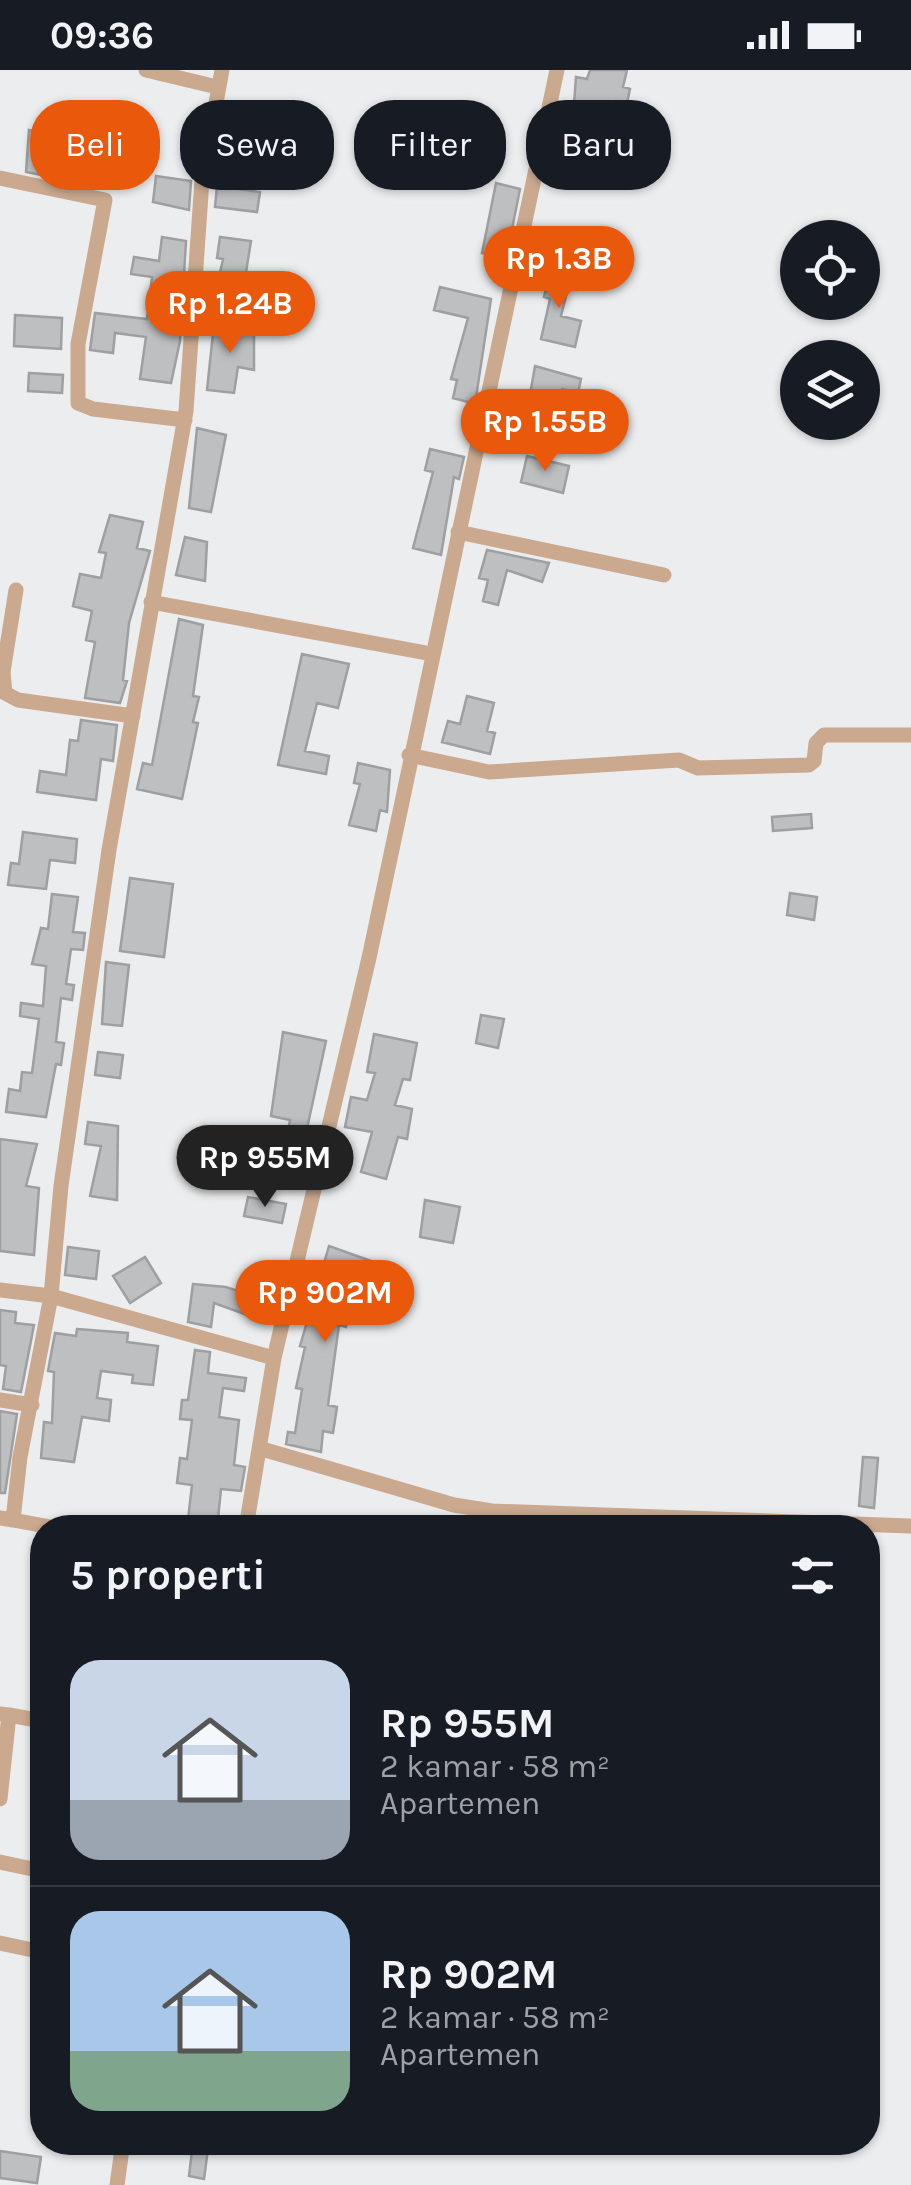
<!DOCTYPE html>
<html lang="id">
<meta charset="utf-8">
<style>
body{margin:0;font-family:Karla,sans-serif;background:#20242c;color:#f1f3f6;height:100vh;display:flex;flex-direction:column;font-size:38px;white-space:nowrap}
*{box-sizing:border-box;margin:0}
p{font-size:32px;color:#9ea1a6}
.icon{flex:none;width:55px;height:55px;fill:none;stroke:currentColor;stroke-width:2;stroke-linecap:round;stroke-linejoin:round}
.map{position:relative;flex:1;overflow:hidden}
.drawer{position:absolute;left:30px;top:1445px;width:850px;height:640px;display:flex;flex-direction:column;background:#171b24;border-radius:40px;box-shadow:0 2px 8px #0004}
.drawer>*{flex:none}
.guide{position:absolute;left:30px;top:30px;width:852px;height:90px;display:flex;gap:20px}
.tools{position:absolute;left:780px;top:150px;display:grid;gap:20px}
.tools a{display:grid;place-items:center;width:100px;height:100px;border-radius:50%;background:#171b24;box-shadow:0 2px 8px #0004;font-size:50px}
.price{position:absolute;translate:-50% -85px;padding:0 22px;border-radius:35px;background:#ea580c;color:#fff;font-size:32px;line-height:65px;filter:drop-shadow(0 2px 5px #0008)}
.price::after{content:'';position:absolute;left:50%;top:60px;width:30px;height:22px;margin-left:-15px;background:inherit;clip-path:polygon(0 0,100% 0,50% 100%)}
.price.current{background:#222;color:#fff}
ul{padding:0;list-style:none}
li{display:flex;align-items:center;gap:30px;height:250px;padding:0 40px}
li+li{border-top:2px solid #363941}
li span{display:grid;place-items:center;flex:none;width:280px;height:200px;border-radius:30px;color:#555}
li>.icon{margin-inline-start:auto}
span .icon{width:120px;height:120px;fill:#fffc;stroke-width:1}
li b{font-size:42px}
h2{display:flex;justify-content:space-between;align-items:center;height:120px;padding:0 40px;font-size:42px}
.tag{padding:0 35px;border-radius:40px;background:#171b24;box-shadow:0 2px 8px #0004;font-size:35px;line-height:90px}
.tag.current{background:#ea580c;color:#fff}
.status{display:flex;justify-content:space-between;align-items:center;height:70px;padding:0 50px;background:#171b24;direction:ltr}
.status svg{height:28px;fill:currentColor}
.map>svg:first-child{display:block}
.building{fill:#bebfc0;stroke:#9f9fa1;stroke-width:2.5}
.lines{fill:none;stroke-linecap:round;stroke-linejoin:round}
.minor{stroke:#caa98f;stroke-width:15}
</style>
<div class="status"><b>09:36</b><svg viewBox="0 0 49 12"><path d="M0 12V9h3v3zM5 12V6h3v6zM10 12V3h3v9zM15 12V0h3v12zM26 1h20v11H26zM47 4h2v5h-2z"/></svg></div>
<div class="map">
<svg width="911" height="2115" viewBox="0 0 911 2115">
<rect width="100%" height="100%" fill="#ecedee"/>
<!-- building -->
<path class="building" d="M590,0H627L623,17L630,19L627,33L616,31L611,54L598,52L593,72L574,68L579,48L573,47L576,7L587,9Z
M91,34L123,39L120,57L88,53Z
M29,60L63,65L60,90L69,91L67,110L26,102Z
M590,79L624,87L618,110L585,103Z
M156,106L191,111L189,140L153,132Z
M496,113L520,119L506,189L482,183Z
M217,116L260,122L257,142L215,137Z
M162,167L186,171L180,271L171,313L140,309L146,267L115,263L113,283L90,280L95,243L147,249L152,207L131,204L134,187L159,191Z
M220,167L251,171L241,234L214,230L223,189L217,188Z
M551,198L572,202L561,246L581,251L575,277L541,269L550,229L544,227Z
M440,217L491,229L475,334L453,328L457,310L451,309L468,248L434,240Z
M15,245L62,248L61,279L14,276Z
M214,254L254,259V300L238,297L234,323L207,320Z
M535,296L581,309L578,323L562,319L555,349L527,342Z
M29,303L63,305L62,323L28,321Z
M197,358L226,365L211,442L189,438Z
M430,379L464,387L459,409L454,407L441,485L413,478L433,402L425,400Z
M527,386L569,396L563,423L521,412Z
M110,445L143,452L137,478L150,481L129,553L123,610L127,611L120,633L85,628L95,572L86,570L92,541L73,536L80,504L101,508L106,483L99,482Z
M185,467L207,472L205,511L176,505Z
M487,480L549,493L542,512L507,500L498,535L483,531L488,510L479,508Z
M179,549L203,555L193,626L199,627L193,652L198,653L182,729L137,719L143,693L152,695Z
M302,584L349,594L338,638L317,633L305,681L329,686L326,704L278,695Z
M467,626L494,633L487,661L495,663L490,684L442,672L448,651L460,654Z
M81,650L117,655L113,691L101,689L96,730L37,722L40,701L66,705L70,670L78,671Z
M358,693L390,700L387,742L380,740L376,761L349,755L360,714L354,713Z
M811,744L812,758L773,761L772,747Z
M23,762L77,769L75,793L50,790L46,819L8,815L11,793L19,794Z
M130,808L173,814L164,887L120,881Z
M790,823L817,827L814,850L787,845Z
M52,824L78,827L73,862L85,863L83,880L71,879L66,914L74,915L72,930L61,928L56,972L64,973L61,995L56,994L46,1047L6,1042L9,1019L20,1021L22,1002L32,1003L39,949L20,946L21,933L43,936L46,896L32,894L41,858L48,859Z
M106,892L129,895L122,956L102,954Z
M481,945L504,949L498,978L476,973Z
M283,962L326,971L298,1100L282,1097L290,1050L271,1046Z
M374,964L417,973L410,1010L403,1009L395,1035L412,1039L407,1069L398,1067L386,1109L361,1102L372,1062L345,1057L351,1027L367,1030L375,1003L367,1002Z
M98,982L123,985L120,1008L95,1005Z
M88,1052L118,1056L117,1130L90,1126L101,1076L85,1074Z
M0,1069L37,1074L26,1116L39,1118L34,1185L0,1181Z
M248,1127L286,1134L282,1153L244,1146Z
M425,1130L460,1137L453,1173L420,1167Z
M329,1176L374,1192L369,1209L360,1206L346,1257L339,1255L328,1335L337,1337L333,1363L323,1361L321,1382L286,1374L288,1362L295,1363L302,1319L296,1318L305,1277L300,1276Z
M68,1177L99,1181L96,1209L65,1205Z
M145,1187L161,1213L130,1233L113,1206Z
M193,1214L226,1217L269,1231L264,1251L214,1233L211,1257L188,1252Z
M0,1240L16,1242L15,1253L34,1255L21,1322L3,1319L6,1296L0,1295Z
M77,1259L128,1263L127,1272L158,1276L153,1315L132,1313L133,1305L101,1301L97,1328L111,1330L109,1351L82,1347L74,1392L41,1388L44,1352L52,1353L54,1302L48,1301L55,1263L76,1266Z
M195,1280L210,1282L208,1303L246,1308L244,1321L223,1318L219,1347L239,1350L234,1395L245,1397L241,1421L221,1419L218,1449L211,1448L209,1458H187L192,1415L177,1413L180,1388L187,1389L192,1350L180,1349L182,1330H188Z
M0,1341L17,1344L5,1423H0Z
M863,1387L878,1388L874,1438L859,1436Z
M193,2072H209L204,2109L189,2106Z
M0,2081L41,2087L37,2113L0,2108Z"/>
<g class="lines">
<!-- minor -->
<path class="minor" d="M146,0L217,17
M0,108L105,130L78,274V333L93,339L185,350
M458,462L664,505
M16,520L3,602L5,623L18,630L133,646
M151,532L432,584
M409,685L489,702L679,690L698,698L809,695L814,691L816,673L824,665H911
M0,1220L51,1226L274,1288
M0,1330L32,1335
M262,1379L454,1435L492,1441L911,1456
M0,1448L13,1450L20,1387L51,1226L61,1116L109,780L186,341L202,110L222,0
M13,1450L56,1458
M246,1458L274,1288L369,888L557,0
M0,1644L9,1645L0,1729
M9,1645L42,1651
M0,1792L42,1801
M0,1873L42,1882
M117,2115L123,2072"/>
</g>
</svg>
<div class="tools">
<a><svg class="icon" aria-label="locate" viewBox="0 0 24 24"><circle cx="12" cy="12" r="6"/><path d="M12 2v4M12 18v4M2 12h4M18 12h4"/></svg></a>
<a><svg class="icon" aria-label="layers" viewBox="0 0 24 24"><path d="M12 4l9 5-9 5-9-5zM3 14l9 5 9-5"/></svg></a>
</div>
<b class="price" style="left:559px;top:241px">Rp 1.3B</b>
<b class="price" style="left:230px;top:286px">Rp 1.24B</b>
<b class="price" style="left:545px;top:404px">Rp 1.55B</b>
<b class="price current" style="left:265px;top:1140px">Rp 955M</b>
<b class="price" style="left:325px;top:1275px">Rp 902M</b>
<div class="guide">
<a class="tag current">Beli</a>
<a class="tag">Sewa</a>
<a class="tag">Filter</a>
<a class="tag">Baru</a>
</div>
<section class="drawer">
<h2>5 properti<svg class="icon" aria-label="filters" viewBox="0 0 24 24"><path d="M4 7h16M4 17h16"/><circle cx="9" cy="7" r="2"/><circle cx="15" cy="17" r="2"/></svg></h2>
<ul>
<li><span style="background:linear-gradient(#c9d6e8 70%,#9aa5b1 0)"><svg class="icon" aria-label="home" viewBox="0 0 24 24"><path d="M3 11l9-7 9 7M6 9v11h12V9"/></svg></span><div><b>Rp 955M</b><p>2 kamar · 58 m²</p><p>Apartemen</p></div></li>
<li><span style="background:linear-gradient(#a9c7e8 70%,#7fa58c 0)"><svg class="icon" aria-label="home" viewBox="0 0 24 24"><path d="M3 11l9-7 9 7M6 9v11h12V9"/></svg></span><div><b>Rp 902M</b><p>2 kamar · 58 m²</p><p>Apartemen</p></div></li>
</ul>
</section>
</div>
